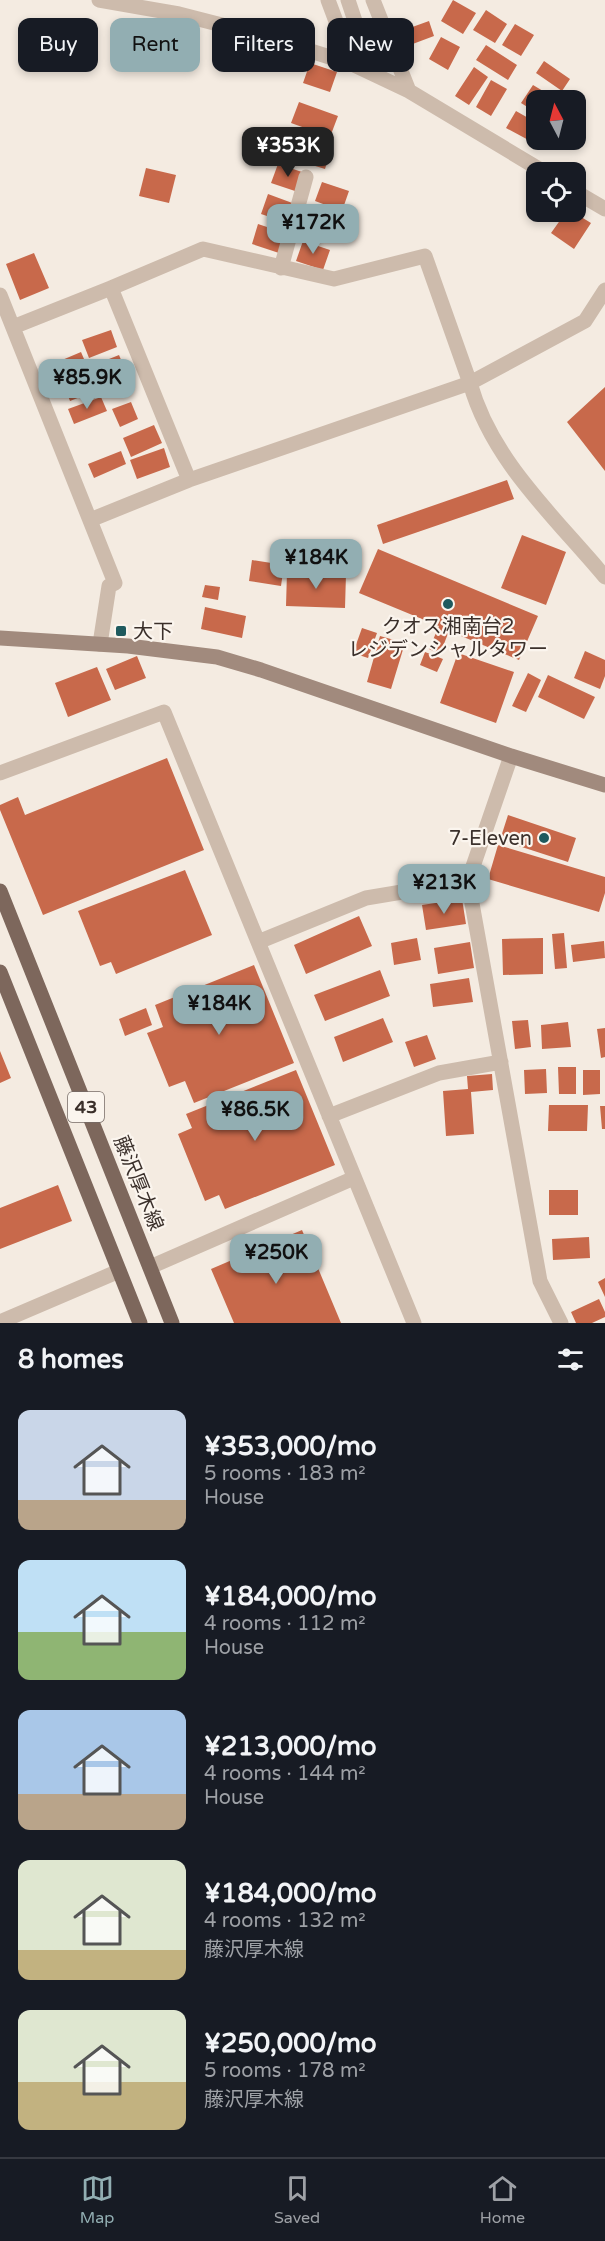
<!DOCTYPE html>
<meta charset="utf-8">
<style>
body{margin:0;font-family:"Varela Round","Noto Sans JP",sans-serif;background:#242831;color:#f1f3f6;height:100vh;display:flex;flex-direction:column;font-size:22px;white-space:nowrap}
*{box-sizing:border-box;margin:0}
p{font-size:20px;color:#9ea1a6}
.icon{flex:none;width:33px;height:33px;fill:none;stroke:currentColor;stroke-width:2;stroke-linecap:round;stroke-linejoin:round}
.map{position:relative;height:1323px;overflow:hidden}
.drawer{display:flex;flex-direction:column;background:#171b24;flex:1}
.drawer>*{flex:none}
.guide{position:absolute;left:18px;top:18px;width:570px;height:54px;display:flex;gap:12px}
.needle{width:39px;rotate:353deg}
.tools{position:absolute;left:526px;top:90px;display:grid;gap:12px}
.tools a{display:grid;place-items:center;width:60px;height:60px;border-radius:12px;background:#171b24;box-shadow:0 3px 9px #0003;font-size:30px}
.price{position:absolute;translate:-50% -51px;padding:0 14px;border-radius:12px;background:#92aeb2;color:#111;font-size:20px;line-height:39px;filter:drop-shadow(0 2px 3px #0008)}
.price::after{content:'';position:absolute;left:50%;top:36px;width:18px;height:14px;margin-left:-9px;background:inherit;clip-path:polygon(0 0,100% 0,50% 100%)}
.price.selected{background:#222;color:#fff}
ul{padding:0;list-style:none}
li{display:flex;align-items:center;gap:18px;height:150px;padding:0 18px}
li span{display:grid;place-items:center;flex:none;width:168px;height:120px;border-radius:12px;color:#555}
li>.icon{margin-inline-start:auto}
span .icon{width:72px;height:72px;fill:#fffc;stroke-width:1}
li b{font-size:26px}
h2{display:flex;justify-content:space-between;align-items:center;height:72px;padding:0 18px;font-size:26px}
.pill{padding:0 21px;border-radius:12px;background:#171b24;box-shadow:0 3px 9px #0003;font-size:21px;line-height:54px}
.pill.selected{background:#92aeb2;color:#111}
.tabs{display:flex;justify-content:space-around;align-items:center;height:84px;border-top:2px solid #363941;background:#171b24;font-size:16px;color:#9ea1a6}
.tabs a{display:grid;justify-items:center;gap:3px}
.tabs .selected{color:#92aeb2}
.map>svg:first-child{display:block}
.building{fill:#c8694b}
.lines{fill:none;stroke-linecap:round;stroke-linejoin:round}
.street{stroke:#cdbbac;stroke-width:15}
.secondary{stroke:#a18a7d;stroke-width:15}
.primary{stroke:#7d675c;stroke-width:15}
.poi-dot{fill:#1f5a5e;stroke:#fbf5ee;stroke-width:2}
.labels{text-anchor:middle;stroke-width:4.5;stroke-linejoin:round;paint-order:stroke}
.shield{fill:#fbf5ee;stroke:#756b66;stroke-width:1.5}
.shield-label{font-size:18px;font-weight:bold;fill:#3b302b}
.poi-label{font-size:20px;fill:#3b302b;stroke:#fbf5ee}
.street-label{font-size:20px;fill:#3b302b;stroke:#fbf5ee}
</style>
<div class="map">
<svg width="605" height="1323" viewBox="0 0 605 1323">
<rect width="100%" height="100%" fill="#f4ebe1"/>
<!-- building -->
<path class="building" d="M453,0L476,13L463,34L441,21Z
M486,10L507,24L495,43L473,30Z
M429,21L434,36L410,45L404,30Z
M515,24L534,35L521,56L502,45Z
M441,37L460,47L448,70L429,59Z
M486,45L517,65L508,80L476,60Z
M544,61L570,79L562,91L536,73Z
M310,63L337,72L330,92L303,83Z
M474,67L488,77L469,105L455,96Z
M491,80L507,89L491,116L476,107Z
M533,85L558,100H537V113L521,103Z
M299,102L338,116L330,137L291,123Z
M516,111L537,123V138L534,143L506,128Z
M290,133L332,146L325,169L283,156Z
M278,164L305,173L298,192L271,183Z
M146,168L176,175L169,203L139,196Z
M322,182L349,191L342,211L315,201Z
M268,194L295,204L288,223L261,214Z
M314,208L341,217L334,237L307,228Z
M566,212H573L591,223L574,249L551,233Z
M258,224L285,233L279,253L252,244Z
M303,241L330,250L323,270L296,261Z
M34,253L49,288L20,300L6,264Z
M111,330L117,347L89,358L82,340Z
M81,352L87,366L61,378L55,363Z
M119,355L125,369L100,379L94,365Z
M92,375L98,390L70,401L64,386Z
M605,387V471L567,422Z
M101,397L107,411L74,424L68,409Z
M131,402L138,419L120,427L112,409Z
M154,425L162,443L131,457L123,438Z
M164,448L170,467L137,479L130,460Z
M121,451L126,464L94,478L88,464Z
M507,480L514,499L383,544L377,525Z
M522,535L566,552L546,605L501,588Z
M378,549L538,616L519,660L449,631L440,654L429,649L439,626L359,593Z
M252,560L284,565L281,586L249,581Z
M287,572L346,574L345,608L286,606Z
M205,585L220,587L218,600L202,597Z
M205,607L246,616L242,638L201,629Z
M362,628L377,633L368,658L353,653Z
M380,636L405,643L391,689L367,682Z
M585,651L605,660V676L600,689L574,678Z
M425,652L443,659L437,672L420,665Z
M458,653L514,672L496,723L440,703Z
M137,656L146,678L115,690L106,669Z
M97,667L111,700L68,717L55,683Z
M528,673L541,680L526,712L512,706Z
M548,675L595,697L584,719L538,697Z
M167,758L204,850L43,915L0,810V805L18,797L25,815Z
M508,815L576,838L568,862L500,840Z
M498,845L605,877V893L599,912L488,879Z
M185,870L212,935L116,974L111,962L100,966L78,911Z
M462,899L466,924L426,930L422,905Z
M359,916L372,946L306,974L294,945Z
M564,933L567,968L555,969L552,934Z
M417,938L421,960L394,965L391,943Z
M543,938V974L503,975L502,939Z
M604,941L605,958L573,962L571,945Z
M470,942L474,968L438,974L434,948Z
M254,965L294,1063L194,1103L185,1081L169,1087L147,1033L163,1027L155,1005Z
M380,970L390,996L325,1021L314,995Z
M469,978L473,1002L433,1007L430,984Z
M146,1008L152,1025L125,1036L119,1019Z
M383,1018L393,1042L343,1062L334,1037Z
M528,1020L531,1047L515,1049L512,1021Z
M568,1022L571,1047L542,1049L541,1025Z
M605,1028V1057L601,1058L597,1029Z
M427,1035L436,1059L414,1067L405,1042Z
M0,1051L11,1078L0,1083Z
M558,1067H576V1094H559Z
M546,1069L547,1093L525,1094L524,1070Z
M296,1070L335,1165L225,1209L219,1195L205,1201L178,1134L192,1128L186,1114Z
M583,1070H600V1094L583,1095Z
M492,1074L493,1090L471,1092L474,1134L446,1136L443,1091L468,1089L467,1076Z
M549,1105H588L587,1131H548Z
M600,1106H605V1129H602Z
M58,1185L72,1221L0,1249V1208Z
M549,1190H578V1215H549Z
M302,1230L341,1323H234L211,1269Z
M589,1237L590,1258L553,1260L552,1239Z
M605,1278V1297L598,1282Z
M599,1299L605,1312V1317L592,1323H576L571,1312Z"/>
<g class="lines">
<!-- street -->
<path class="street" d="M99,0L179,14L253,33L352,64
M328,0L352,64L409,91L544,172
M348,0L372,72
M373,0L409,91
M576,192L605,209
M281,268L306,177
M111,288L203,249L334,279L425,256L470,383L189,480
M605,290L585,321L470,383C492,461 554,516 605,577
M0,295L115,583L109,586L100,644
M13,327L111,288L189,480L90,520
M511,756L468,881L540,1281L561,1323
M0,773L164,712L414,1323
M258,942L366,898L468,881
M329,1116L439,1073L501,1062
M150,1267L354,1178
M0,1322L119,1271"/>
<!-- secondary -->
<path class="secondary" d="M0,638L128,646L217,657L261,670L511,756L605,785"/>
<!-- primary -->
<path class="primary" d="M0,891L172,1323
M0,972L140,1323"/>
</g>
<!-- markers -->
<g class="poi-dot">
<circle cx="448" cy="604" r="6"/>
<rect x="115" y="625" width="12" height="12" rx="3"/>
<circle cx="544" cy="838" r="6"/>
</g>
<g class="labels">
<!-- shield labels -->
<rect class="shield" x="68" y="1092" width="36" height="30" rx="4.5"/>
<g class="shield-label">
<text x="86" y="1113">43</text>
</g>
<!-- poi labels -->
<g class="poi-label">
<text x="448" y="633">クオス湘南台2<tspan x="448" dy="23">レジデンシャルタワー</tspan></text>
<text x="133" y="638" text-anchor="start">大下</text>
<text x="532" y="845" text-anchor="end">7-Eleven</text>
</g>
<!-- street labels -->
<g class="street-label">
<text transform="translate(139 1183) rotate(68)" y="7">藤沢厚木線</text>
</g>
</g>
</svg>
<div class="tools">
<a><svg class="needle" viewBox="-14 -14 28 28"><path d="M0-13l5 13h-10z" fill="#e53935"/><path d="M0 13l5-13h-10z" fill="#9ea1a6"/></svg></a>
<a><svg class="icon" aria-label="locate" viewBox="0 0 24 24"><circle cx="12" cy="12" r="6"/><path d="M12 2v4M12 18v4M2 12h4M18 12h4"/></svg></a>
</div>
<b class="price selected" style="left:288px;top:178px">¥353K</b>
<b class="price" style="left:313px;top:255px">¥172K</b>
<b class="price" style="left:87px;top:410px">¥85.9K</b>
<b class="price" style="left:316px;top:590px">¥184K</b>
<b class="price" style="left:444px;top:915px">¥213K</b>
<b class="price" style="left:219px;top:1036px">¥184K</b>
<b class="price" style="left:255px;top:1142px">¥86.5K</b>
<b class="price" style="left:276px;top:1285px">¥250K</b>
<div class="guide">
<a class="pill">Buy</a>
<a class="pill selected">Rent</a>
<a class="pill">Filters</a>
<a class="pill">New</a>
</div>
</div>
<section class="drawer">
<h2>8 homes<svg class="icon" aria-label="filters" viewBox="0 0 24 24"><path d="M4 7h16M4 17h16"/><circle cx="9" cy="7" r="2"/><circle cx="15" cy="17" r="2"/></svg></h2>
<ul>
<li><span style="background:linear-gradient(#c9d6e8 75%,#b9a48a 0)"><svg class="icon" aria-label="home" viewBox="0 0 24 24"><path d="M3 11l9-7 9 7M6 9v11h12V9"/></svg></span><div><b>¥353,000/mo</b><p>5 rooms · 183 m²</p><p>House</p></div></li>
<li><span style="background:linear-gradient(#bfe0f5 60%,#8fb573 0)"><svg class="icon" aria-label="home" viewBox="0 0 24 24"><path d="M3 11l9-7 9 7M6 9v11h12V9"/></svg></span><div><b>¥184,000/mo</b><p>4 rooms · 112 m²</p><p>House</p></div></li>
<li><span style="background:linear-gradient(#a9c7e8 70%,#b9a48a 0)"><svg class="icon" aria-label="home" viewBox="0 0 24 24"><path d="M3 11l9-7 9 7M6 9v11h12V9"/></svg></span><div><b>¥213,000/mo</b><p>4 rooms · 144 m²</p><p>House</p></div></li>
<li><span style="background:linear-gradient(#dfe7d0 75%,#c2b280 0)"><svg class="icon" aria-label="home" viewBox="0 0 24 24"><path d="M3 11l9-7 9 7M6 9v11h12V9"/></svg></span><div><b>¥184,000/mo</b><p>4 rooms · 132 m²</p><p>藤沢厚木線</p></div></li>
<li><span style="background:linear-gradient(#dfe7d0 60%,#c2b280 0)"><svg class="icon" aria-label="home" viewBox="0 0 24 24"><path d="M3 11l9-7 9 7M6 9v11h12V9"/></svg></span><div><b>¥250,000/mo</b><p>5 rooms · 178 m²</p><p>藤沢厚木線</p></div></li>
</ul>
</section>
<nav class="tabs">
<a class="selected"><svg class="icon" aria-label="map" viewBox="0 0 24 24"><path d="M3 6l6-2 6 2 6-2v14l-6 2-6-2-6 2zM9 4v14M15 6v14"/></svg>Map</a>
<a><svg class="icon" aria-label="saved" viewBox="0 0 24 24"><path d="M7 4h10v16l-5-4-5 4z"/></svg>Saved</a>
<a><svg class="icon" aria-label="home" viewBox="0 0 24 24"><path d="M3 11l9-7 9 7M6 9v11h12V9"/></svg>Home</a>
</nav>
